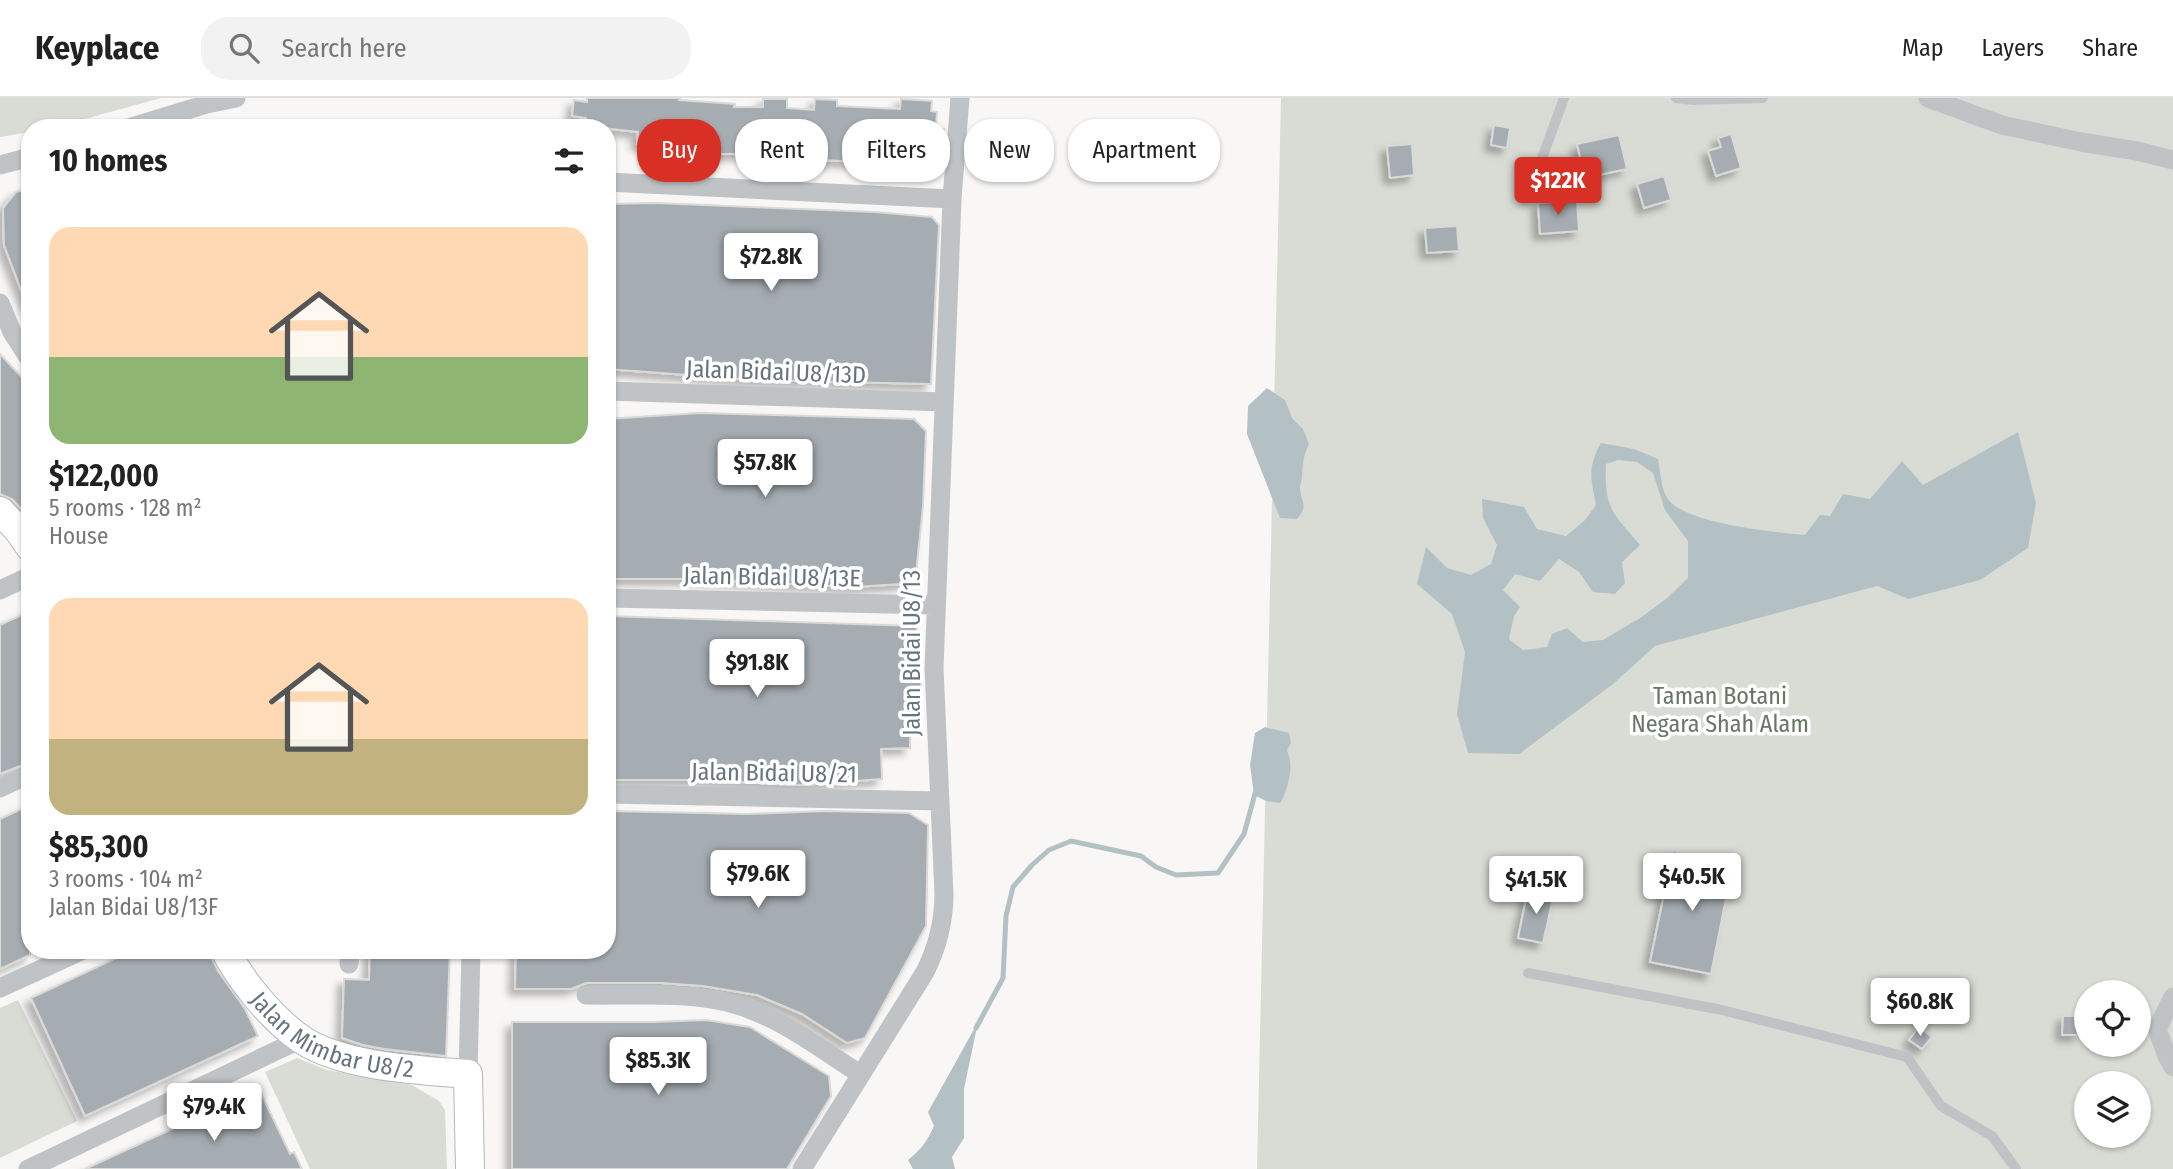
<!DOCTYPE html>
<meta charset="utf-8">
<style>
body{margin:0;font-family:"Fira Sans Condensed",sans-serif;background:#f2f2f2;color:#222;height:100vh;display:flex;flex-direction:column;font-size:26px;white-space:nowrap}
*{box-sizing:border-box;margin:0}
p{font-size:23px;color:#767676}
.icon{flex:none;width:38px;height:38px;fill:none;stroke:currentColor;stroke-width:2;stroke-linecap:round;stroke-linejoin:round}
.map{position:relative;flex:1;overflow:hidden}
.drawer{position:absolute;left:21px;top:21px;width:595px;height:840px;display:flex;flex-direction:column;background:#fff;border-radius:28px;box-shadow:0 2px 5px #0004}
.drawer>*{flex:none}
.hud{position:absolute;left:637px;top:21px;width:665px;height:63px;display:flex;gap:14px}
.fabs{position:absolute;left:2074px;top:882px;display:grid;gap:14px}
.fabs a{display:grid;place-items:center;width:77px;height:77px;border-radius:50%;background:#fff;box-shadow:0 2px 5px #0004;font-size:35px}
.price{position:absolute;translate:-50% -60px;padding:0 16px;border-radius:7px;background:#fff;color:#222;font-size:23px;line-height:46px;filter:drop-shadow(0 2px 4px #0008)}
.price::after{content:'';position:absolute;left:50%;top:42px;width:21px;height:16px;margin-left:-10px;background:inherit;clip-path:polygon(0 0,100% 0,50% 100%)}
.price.selected{background:#d93025;color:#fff}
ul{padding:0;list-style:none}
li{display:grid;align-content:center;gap:14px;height:371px;padding:0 28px}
li span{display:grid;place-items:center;height:217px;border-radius:21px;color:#555}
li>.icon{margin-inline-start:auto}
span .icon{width:126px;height:126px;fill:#fffc;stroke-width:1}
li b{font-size:30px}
h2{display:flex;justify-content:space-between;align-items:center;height:84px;padding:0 28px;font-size:30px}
.chip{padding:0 24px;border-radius:28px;background:#fff;box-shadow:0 2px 5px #0004;font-size:24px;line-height:63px}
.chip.selected{background:#d93025;color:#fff}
header{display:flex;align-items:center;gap:42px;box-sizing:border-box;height:98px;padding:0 35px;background:#fff;border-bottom:2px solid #e0e0e0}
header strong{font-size:33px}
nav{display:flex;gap:38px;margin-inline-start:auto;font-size:24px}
.search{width:490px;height:63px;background:#f2f2f2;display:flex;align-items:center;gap:18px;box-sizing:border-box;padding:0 24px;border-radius:28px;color:#767676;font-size:26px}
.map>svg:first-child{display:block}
.green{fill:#d8dcd5;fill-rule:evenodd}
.water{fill:#b4c1c4;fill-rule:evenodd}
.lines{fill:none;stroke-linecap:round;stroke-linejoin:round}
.stream{stroke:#b4c1c4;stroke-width:5}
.building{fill:#a5adb2;stroke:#d9d9d8;stroke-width:2;filter:url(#shadow)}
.secondary-casing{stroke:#b2b7bb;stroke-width:30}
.lane{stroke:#bfc3c6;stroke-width:10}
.street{stroke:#bfc3c6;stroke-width:19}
.secondary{stroke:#fff;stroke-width:28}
.labels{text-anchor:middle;stroke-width:7;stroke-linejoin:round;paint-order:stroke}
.street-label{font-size:24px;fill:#66757d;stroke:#fff}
.park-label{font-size:24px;fill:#697664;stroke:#fff}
</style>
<header>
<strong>Keyplace</strong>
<div class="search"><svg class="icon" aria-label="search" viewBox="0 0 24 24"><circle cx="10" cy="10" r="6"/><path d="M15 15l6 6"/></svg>Search here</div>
<nav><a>Map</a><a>Layers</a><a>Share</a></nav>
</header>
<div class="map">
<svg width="2173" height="1071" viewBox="0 0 2173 1071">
<defs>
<filter id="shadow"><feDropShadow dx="-6" dy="6" stdDeviation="3.5" flood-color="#0004"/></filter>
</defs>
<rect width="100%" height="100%" fill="#f8f7f5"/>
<!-- green -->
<path class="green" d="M0,0H161L63,27L50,30H30V34L0,39Z
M1281,0H2173V1071H1257ZM2086,894H2138V947H2086ZM2086,985H2138V1038H2086Z
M18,902L77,1023L0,1060V910Z
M297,960L327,972L412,987L439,1003L445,1012L447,1071H310L265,974Z"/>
<!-- water -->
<path class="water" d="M1267,290L1285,302L1292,320L1303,331L1309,346C1303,359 1303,364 1302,379C1302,382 1300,386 1300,390C1301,405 1309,407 1297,421L1280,420L1247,336L1248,308Z
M2018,334L2036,405L2028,450L1980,482L1908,501L1877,488L1655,548L1613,586L1519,656L1468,655L1457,616L1465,554L1452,516L1417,486L1426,449L1447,470L1471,477L1491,466L1497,447L1483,420L1482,401L1524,409L1537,431L1566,438L1585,422L1596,407C1591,382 1587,369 1601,345L1634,351L1658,361C1660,372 1661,388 1666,398C1680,426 1776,434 1805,437L1820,417L1830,418L1843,396L1870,401L1902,363L1923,387ZM1618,362L1637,364L1653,375L1665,412L1688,443V480L1666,501L1640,520L1603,542L1583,544L1567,530L1552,536L1547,549L1523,552L1509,541L1514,518L1520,509L1503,492L1515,476L1540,483L1559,461L1579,474L1593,494L1615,496L1625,485L1622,464L1640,447C1613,415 1604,411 1606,366Z
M1265,629L1289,635L1291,645L1287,652C1288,656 1290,660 1290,664C1292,673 1286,698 1280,705L1266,703L1254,697L1250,667L1255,635Z
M978,924L964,991V1040L952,1059L955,1071H913L908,1062C920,1053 928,1042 934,1028L928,1014Z"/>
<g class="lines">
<!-- stream -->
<path class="stream" d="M976,930L1003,880L1006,818L1013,789L1032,767L1049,752L1071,743L1141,758L1156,769L1176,777L1218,775L1244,736L1256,692"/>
</g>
<!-- building -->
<path class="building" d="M587,0H680L679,2L735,6L734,9H763V1H787V10L814,12L815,1L837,2V8L900,11L901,1L932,3L931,13L937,14L936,30L944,31L942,60L866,57L865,64L820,62V56H718V50L637,46L638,34L585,28L586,20L572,18L574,2L587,4Z
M1494,27L1510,30L1507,50L1491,47Z
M1731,36L1741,70L1716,78L1708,53L1721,49L1718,40Z
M1619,37L1627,71L1585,80L1577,46Z
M1412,46L1414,77L1390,80L1387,48Z
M1664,78L1671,102L1644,110L1637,86Z
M30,90V210H28L4,147L3,110L16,94Z
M1577,103L1579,133L1540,136L1538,105Z
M655,105L875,114L932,119L939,127L931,286L756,282L607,271V106Z
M1457,128L1459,153L1427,155L1425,130Z
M0,256L30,288V420L12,401L0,396Z
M699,315L914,321L926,333L923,408L915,485L855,489L691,481H607V321Z
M30,513V664L0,676V527Z
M607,518L915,528L921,538V606H910V650L881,651L882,681L801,687L694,682H607Z
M30,707V857L0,871V721Z
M607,713L747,716L827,713L909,715L928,727L926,828L865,940L847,945L802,916L757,897L703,888L662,885H586L571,891H515L516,852H607Z
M1673,753L1733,765L1711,876L1650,864Z
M1528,791L1554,796L1543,845L1518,840Z
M133,852H208L218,873L245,911L258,938L85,1018L31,900Z
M370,852H450L446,958L384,951L363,947L342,940L344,881L369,882Z
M2063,918H2080V937H2062Z
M706,922L750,929L829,978L831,998L787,1071H512V924H654Z
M1919,929L1932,939L1922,951L1909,942Z
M259,991L290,1056L294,1054L302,1071H85Z"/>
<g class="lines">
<defs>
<g id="secondary">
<path d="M0,413L19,433L30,449"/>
<path id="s1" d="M225,852C241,883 272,921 301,941C342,969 419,972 468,976L470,1071"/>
</g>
</defs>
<!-- secondary casing -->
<use href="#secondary" class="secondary-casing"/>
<!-- lane -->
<path class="lane" d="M1676,0L1693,2L1763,0
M1529,96L1564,0
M1528,875L1722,912L1907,959L1941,1008L1992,1038L2016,1071"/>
<!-- street -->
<path class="street" d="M1928,0L2002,27L2081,44L2137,53L2173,62
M128,30L207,6L236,0
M0,67L30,59
M607,84L952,101
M0,205L12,234L30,262
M607,293L944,304
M0,492L30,478
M607,500L935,507
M0,690L30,676
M607,696L940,703
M349,866L350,852
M0,890L83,852
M586,897C632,898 693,893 737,907C781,920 821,951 860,976
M2173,899L2157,931L2167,958L2173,969
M468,976L471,852
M28,1071L301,941
M802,1071L925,874C938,848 944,824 944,796L934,570L952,101L960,0"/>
<!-- secondary -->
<use href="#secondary" class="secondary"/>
</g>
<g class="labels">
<!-- street labels -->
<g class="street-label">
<text transform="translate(776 274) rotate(2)" y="8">Jalan Bidai U8/13D</text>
<text transform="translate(772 479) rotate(1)" y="8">Jalan Bidai U8/13E</text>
<text transform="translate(912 555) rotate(-90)" y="8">Jalan Bidai U8/13</text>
<text transform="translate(774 675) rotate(1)" y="8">Jalan Bidai U8/21</text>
<text dy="8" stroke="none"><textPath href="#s1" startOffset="145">Jalan Mimbar U8/2</textPath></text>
</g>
<!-- park labels -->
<g class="park-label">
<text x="1720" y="606">Taman Botani<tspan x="1720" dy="28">Negara Shah Alam</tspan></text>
</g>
</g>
</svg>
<div class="fabs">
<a><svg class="icon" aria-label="locate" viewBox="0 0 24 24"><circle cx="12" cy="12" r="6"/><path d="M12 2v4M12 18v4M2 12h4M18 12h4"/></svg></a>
<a><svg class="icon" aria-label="layers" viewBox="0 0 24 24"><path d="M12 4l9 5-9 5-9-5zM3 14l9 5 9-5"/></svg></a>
</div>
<b class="price selected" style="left:1558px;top:119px">$122K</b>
<b class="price" style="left:771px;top:195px">$72.8K</b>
<b class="price" style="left:765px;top:401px">$57.8K</b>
<b class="price" style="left:757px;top:601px">$91.8K</b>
<b class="price" style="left:758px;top:812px">$79.6K</b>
<b class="price" style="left:1692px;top:815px">$40.5K</b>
<b class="price" style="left:1536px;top:818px">$41.5K</b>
<b class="price" style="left:1920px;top:940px">$60.8K</b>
<b class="price" style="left:658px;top:999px">$85.3K</b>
<b class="price" style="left:214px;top:1045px">$79.4K</b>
<div class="hud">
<a class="chip selected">Buy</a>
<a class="chip">Rent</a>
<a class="chip">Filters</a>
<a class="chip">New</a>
<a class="chip">Apartment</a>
</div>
<section class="drawer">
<h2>10 homes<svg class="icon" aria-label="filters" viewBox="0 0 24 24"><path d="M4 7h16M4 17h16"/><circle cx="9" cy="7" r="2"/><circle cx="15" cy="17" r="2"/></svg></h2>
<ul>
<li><span style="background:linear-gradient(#ffd9b3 60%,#8fb573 0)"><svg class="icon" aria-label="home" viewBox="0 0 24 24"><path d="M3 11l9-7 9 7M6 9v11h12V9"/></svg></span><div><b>$122,000</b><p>5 rooms · 128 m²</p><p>House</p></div></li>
<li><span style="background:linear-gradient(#ffd9b3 65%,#c2b280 0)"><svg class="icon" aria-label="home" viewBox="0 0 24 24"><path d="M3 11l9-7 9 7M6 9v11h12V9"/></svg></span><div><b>$85,300</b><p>3 rooms · 104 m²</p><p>Jalan Bidai U8/13F</p></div></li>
</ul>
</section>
</div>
